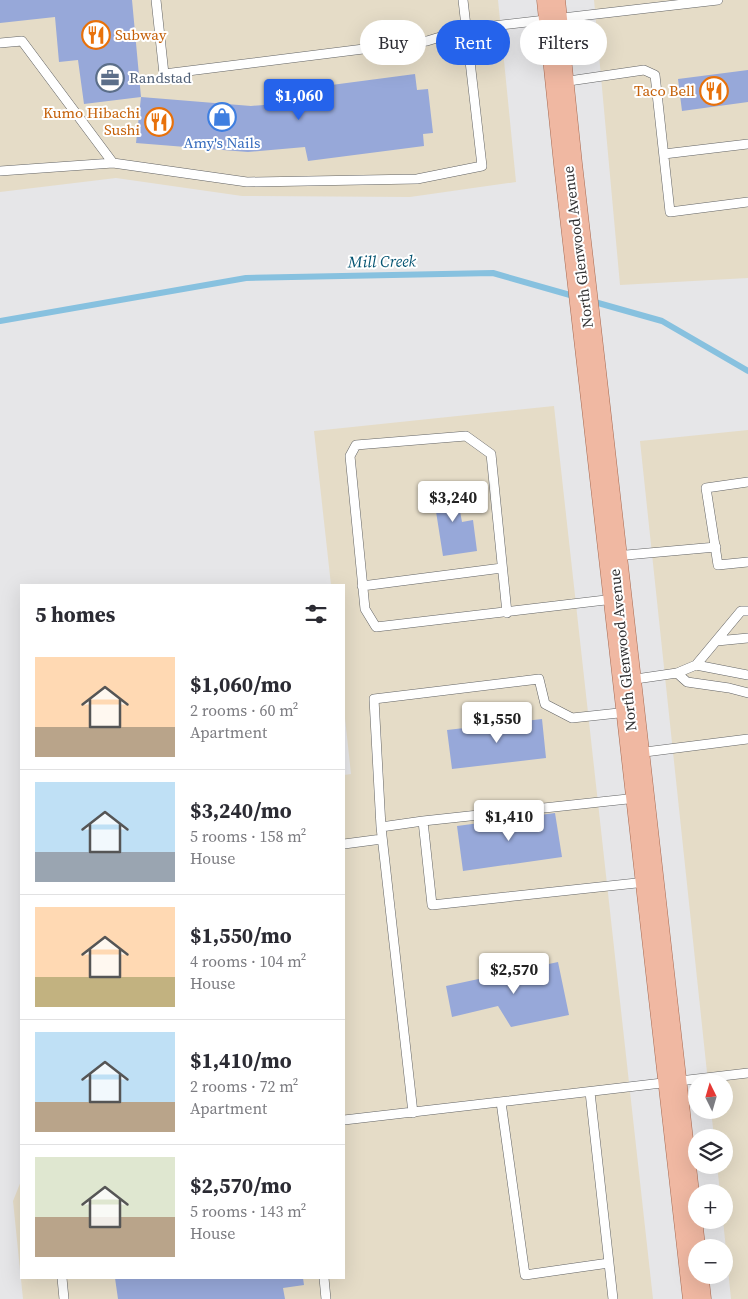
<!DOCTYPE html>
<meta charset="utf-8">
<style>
body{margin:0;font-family:"Source Serif 4",serif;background:#f2f2f3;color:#2b2b33;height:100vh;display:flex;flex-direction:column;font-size:19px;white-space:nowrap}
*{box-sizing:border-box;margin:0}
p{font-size:16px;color:#7c7c81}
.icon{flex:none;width:28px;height:28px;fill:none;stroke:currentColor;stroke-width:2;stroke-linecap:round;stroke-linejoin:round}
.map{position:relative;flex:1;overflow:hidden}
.drawer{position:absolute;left:20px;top:584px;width:325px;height:695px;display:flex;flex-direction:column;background:#fff;border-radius:0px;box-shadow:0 5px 20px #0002}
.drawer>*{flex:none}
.guide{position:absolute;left:360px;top:20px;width:312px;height:45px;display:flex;gap:10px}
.needle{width:32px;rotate:355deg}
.fabs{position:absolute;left:688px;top:1074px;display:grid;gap:10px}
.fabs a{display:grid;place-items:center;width:45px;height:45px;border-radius:50%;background:#fff;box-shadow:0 5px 20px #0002;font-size:25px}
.price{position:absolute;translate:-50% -42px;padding:0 11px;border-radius:5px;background:#fff;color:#222;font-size:16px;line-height:32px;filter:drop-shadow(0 1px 2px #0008)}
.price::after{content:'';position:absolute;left:50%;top:30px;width:15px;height:11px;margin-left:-8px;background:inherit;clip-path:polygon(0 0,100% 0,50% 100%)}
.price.selected{background:#2563eb;color:#fff}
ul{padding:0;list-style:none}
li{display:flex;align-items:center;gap:15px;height:125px;padding:0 15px}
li+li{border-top:1px solid #e1e1e2}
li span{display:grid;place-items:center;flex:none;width:140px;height:100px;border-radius:0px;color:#555}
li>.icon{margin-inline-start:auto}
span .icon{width:60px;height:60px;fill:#fffc;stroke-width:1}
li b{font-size:21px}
h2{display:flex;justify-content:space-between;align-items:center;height:60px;padding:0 15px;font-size:21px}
.pill{padding:0 18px;border-radius:22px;background:#fff;box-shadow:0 5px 20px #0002;font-size:18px;line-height:45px}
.pill.selected{background:#2563eb;color:#fff}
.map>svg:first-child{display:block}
.commercial{fill:#e5dcc7}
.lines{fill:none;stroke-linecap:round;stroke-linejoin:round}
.stream{stroke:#87c1df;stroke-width:6}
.building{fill:#97a8d9}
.service-casing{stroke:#626364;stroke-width:10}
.primary-casing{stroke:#a76a52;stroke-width:29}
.service{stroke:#fff;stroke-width:9}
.primary{stroke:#f0b8a2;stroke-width:28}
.labels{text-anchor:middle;stroke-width:4;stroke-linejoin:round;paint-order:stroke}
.food-label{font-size:15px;fill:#c56008;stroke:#fff;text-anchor:end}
.service-label{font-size:15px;fill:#4e5e75;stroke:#fff;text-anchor:start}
.shop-label{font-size:15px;fill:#366cbe;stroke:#fff}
.street-label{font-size:15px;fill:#313132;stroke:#fff}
.water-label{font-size:16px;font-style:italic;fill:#035371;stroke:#fff}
</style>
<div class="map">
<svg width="748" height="1299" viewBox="0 0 748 1299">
<rect width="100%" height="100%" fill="#e6e6e8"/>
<!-- commercial -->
<path class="commercial" d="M0,0H498L516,182L410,197L242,196L116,178L0,192Z
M594,0H748V278L620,285Z
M554,406L653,1299H23L13,1201L21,1181V1278H344V775L351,774L344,709V585H331L314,431Z
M748,430V1299H731L723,1220H724V1192H720L717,1165H724V1138L714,1137L711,1110H724V1082H708L640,441Z"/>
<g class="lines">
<!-- stream -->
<path class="stream" d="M591,301L662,321L748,371
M0,321L246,278L493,273L577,297"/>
</g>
<!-- building -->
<path class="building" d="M0,0H132L141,97L84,104L78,60L59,62L55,17L0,23Z
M748,70V102L682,111L678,79Z
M415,74L417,90L428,89L433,133L423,134L424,146L308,161L305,147L248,152L136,143L141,97L251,106L303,102L301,89Z
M449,483L451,495H457L462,522L473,520L477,551L443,556L432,486Z
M542,719L546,758L452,769L447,730Z
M555,813L562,857L463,871L457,826Z
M558,962L569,1015L511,1027L498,1006L452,1017L446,986Z
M115,1278H303L304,1285L283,1288L285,1299H118Z"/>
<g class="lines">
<defs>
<path id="service" d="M156,0L164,74L427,41L466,29L718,0
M0,43L22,41L113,163
M562,82L644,70L655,75L670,212L748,202
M664,154L748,144
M0,171L113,163L247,182L417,179L482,166L463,0
M748,482L706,488L718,565L748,562
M615,556L716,547
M362,586L502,568
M507,613L491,454L466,436L356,445L350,456L365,609L376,627L614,599
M717,641L748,638
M696,665L748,675
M677,673L687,682L729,688L748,693
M629,680L677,673L696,665L741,611H748
M637,753L748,739
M423,821L432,905L646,882
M381,827L423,821L637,798
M344,844L382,839
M590,1092L613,1299
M501,1102L525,1275L609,1263
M413,1113L381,827L374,699L539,679L545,704L572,718L628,712
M344,1120L748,1073
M62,1278L64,1299
M324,1278L326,1299"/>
<path id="primary" d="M551,0L568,164L596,407L697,1299"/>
</defs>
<!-- service casing -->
<use href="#service" class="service-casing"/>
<!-- primary casing -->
<use href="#primary" class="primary-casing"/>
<!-- service -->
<use href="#service" class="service"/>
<!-- primary -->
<use href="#primary" class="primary"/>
</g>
<!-- icons -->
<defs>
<symbol id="restaurant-ring" viewBox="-11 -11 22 22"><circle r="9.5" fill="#fff" stroke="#e8710a" stroke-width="1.5"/><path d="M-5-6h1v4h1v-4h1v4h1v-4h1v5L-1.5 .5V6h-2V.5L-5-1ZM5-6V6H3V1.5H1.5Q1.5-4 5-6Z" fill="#e8710a"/></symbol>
<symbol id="office-ring" viewBox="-11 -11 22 22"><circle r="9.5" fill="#fff" stroke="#5c6f8a" stroke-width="1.5"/><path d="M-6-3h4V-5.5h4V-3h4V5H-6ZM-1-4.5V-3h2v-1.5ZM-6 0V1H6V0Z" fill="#5c6f8a"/></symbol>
<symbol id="shop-ring" viewBox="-11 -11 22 22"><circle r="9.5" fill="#fff" stroke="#3f7fe0" stroke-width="1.5"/><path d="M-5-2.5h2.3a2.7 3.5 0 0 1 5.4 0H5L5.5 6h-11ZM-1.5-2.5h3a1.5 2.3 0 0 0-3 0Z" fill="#3f7fe0"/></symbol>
</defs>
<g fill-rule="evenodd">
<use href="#restaurant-ring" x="80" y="19" width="32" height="32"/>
<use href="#office-ring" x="94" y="62" width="32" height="32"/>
<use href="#restaurant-ring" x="698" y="75" width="32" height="32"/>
<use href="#shop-ring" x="206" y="101" width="32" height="32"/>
<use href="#restaurant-ring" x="143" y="106" width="32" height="32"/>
</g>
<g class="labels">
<!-- food labels -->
<g class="food-label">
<text x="115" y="40" text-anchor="start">Subway</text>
<text x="695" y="96">Taco Bell</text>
<text x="140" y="118">Kumo Hibachi<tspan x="140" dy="17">Sushi</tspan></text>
</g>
<!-- service labels -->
<g class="service-label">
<text x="129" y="83">Randstad</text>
</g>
<!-- shop labels -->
<g class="shop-label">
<text x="222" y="148">Amy's Nails</text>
</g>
<!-- street labels -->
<g class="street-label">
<text transform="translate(578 247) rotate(-97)" y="5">North Glenwood Avenue</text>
<text transform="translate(623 650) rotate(-96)" y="5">North Glenwood Avenue</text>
</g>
<!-- water labels -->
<g class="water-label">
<text transform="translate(382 261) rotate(-1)" y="6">Mill Creek</text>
</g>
</g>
</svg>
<div class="fabs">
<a><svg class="needle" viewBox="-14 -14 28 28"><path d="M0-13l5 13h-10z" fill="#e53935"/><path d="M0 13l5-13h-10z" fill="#7c7c81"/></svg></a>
<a><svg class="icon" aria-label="layers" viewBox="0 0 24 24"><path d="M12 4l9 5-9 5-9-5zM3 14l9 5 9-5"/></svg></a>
<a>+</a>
<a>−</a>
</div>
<b class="price selected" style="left:299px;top:121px">$1,060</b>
<b class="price" style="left:453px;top:523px">$3,240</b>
<b class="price" style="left:497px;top:744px">$1,550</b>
<b class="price" style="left:509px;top:842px">$1,410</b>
<b class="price" style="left:514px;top:995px">$2,570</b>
<div class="guide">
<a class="pill">Buy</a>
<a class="pill selected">Rent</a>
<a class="pill">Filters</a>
</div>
<section class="drawer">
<h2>5 homes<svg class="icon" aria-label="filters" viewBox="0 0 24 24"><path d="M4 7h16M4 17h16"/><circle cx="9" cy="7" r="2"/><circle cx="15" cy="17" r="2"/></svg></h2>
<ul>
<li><span style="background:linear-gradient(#ffd9b3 70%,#b9a48a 0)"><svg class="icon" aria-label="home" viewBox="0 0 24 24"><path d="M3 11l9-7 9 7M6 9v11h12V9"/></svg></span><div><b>$1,060/mo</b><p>2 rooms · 60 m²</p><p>Apartment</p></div></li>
<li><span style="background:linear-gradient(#bfe0f5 70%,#9aa5b1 0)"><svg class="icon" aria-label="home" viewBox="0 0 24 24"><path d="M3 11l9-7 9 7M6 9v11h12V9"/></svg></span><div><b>$3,240/mo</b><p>5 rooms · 158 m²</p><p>House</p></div></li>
<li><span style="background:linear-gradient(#ffd9b3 70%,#c2b280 0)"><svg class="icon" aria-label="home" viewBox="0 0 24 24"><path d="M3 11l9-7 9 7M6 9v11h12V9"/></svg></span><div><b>$1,550/mo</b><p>4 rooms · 104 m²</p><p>House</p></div></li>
<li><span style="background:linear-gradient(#bfe0f5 70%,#b9a48a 0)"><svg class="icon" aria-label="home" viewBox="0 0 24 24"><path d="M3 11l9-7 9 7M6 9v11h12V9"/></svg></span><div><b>$1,410/mo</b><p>2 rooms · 72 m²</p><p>Apartment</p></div></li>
<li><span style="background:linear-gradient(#dfe7d0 60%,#b9a48a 0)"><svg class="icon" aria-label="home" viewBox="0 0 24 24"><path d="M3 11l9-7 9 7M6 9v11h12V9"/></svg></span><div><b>$2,570/mo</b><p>5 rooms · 143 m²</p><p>House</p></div></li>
</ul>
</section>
</div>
